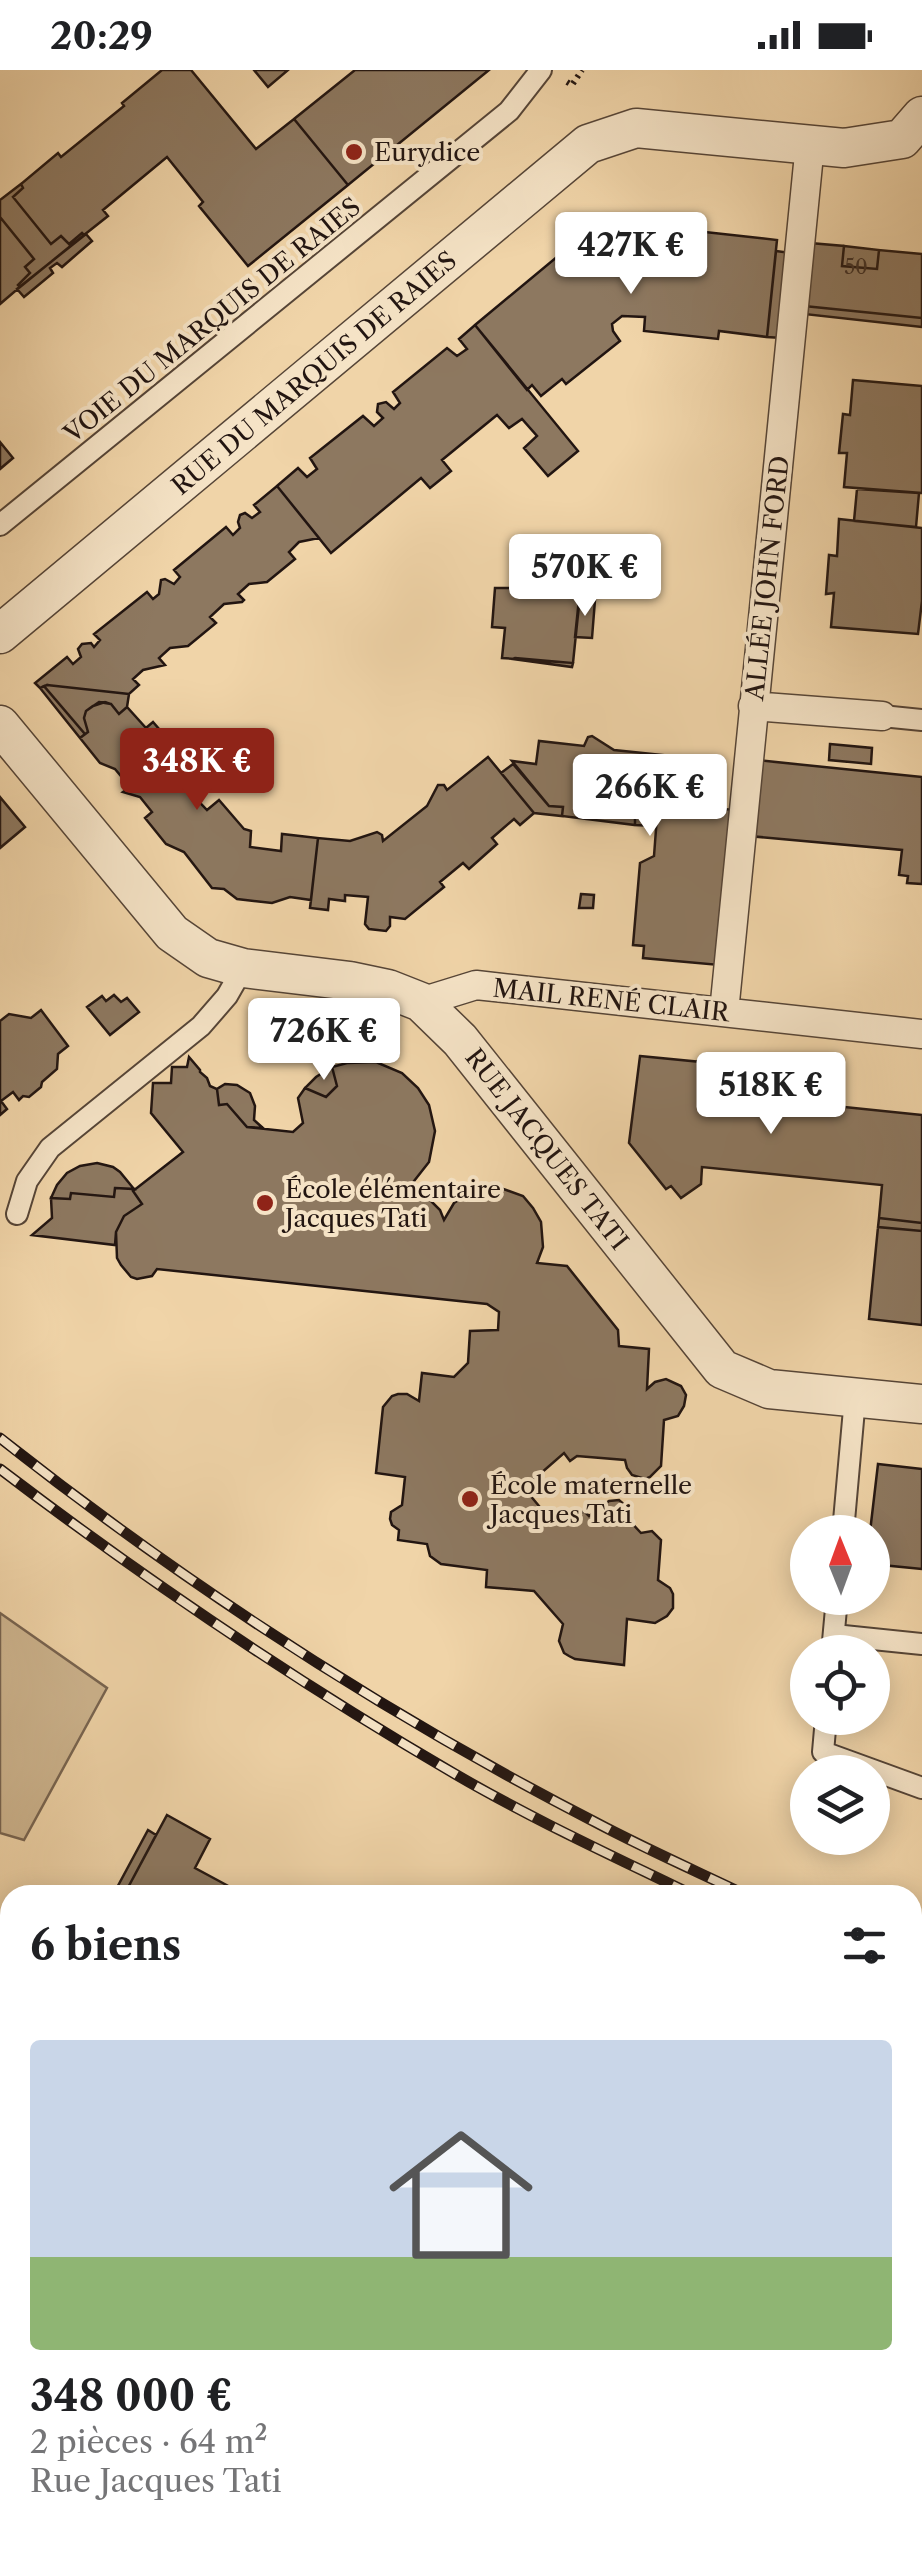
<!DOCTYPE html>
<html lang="fr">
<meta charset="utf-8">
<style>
body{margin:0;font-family:"Libre Caslon Text",serif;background:#f6f6f6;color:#202124;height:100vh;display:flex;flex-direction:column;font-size:38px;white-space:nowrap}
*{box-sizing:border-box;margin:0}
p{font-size:32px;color:#757577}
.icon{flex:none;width:55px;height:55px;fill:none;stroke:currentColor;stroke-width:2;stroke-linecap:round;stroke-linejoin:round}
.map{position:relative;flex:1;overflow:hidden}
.side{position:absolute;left:0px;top:1815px;width:922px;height:670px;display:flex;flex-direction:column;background:#fff;border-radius:30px 30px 0 0;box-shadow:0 5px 25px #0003}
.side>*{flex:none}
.needle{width:65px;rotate:359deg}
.tools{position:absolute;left:790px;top:1445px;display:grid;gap:20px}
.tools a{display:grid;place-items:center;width:100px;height:100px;border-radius:50%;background:#fff;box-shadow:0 5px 25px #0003;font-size:50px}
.price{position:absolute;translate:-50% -85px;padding:0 22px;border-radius:10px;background:#fff;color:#222;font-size:32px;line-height:65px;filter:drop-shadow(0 2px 5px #0008)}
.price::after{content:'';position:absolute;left:50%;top:60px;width:30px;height:22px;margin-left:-15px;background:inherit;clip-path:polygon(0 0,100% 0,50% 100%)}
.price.current{background:#8f2418;color:#fff}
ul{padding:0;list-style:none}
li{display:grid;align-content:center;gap:20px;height:530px;padding:0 30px}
li span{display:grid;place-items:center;height:310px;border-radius:10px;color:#555}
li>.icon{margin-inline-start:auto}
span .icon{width:180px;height:180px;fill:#fffc;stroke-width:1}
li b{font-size:42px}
h2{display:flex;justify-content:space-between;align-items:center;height:120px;padding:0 30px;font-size:42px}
.status{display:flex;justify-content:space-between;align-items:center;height:70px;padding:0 50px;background:#fff;direction:ltr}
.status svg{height:28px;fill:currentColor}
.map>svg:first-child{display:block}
.green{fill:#cdb48e;stroke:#786450;stroke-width:2.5}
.building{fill:#8d7860;stroke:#221511;stroke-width:2.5}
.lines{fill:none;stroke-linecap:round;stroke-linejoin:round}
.service-casing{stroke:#564537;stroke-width:24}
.pedestrian-casing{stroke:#564537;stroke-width:31}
.minor-casing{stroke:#564537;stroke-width:41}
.path{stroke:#221511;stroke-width:6;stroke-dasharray:2.5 5;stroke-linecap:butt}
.service{stroke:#f5e3c6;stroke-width:20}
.pedestrian{stroke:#f5e3c6;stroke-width:28}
.minor{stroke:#f5e3c6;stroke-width:38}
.rail-casing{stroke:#221511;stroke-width:11}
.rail{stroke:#f5e3c6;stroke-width:8;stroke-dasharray:22;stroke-linecap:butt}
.poi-dot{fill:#8f2418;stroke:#f5e3c6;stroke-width:4}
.labels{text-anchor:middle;stroke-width:8;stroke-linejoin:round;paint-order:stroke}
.number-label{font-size:20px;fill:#3d2e25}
.poi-label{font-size:25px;fill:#221511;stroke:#f5e3c6;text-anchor:start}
.street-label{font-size:25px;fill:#221511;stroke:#f5e3c6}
</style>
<div class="status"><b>20:29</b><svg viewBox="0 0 49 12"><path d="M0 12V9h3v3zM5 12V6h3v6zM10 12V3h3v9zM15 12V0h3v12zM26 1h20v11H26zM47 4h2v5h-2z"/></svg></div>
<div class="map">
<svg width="922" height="2485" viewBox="0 0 922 2485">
<rect width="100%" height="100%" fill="#f0d4a8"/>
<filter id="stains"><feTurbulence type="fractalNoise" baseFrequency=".002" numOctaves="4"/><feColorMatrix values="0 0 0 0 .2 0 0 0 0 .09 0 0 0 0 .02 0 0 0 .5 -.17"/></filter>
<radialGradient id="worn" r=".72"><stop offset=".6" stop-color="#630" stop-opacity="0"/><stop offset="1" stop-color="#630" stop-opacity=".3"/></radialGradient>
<!-- green -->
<path class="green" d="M0,1543L107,1618L24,1770L0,1763Z"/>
<!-- building -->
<path class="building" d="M162,0H191L256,79L294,49L348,115L248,196L199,136L203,132L167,87L103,140L108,146L84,165L82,163L69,174L61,166L51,174L13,127L23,118L21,114L58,83L61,87L124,36L122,33Z
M254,0H288L268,17Z
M355,0H489L348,115L294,49Z
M21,114L23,118L13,127L51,174L61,166L69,174L82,163L84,165L20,217L18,215L30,203L25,197L34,189L0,147V130Z
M0,147L34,189L25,197L30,203L18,215L20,217L0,234Z
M614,152L777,170L767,267L719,261L718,269L644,261L645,247L622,246L612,254L613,261L620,271L566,314L562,309L541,326L532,315L527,320L475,255L593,157L599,165L614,164Z
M86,164L92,171L62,197L57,193L50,198L53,203L24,227L17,219Z
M810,173L844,176L842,196L877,199L879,180L922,184V248L804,236Z
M844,176L879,180L877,199L842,196Z
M776,181L791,183L782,268L767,267Z
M804,236L922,248V257L804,244Z
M475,255L578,381L548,406L524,378L537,366L522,349L509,358L497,345L442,390L451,401L430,418L421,408L331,483L277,416L298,398L307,407L317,399L310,388L363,346L374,356L383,348L377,342L378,334L386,332L394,339L400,333L393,322L447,278L457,286L467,279L459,269Z
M853,310L922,316V423L844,417L847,383H839L843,344L850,345Z
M0,372L13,388L0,399Z
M277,416L319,468L299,472L289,482L295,489L267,512L249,514L238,524L244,530L242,532L224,534L210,547L216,553L188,576L170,578L159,588L165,595L143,600L133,609L139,615L129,624L47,615L40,618L35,613L67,587L73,594L81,587L78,579L82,574L91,573L94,577L100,570L94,564L147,522L153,529L159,524L161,510L165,509L174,514L180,507L174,500L226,457L233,465L240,458L238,452L240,445L245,443L252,448L260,442L254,435Z
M857,419L919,423L916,457L854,451Z
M839,449L922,458V531L918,564L831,557L834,523L826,524L829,485L837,486Z
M514,489L583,496L573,593L502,588L505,558L492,557L495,518H511Z
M579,529L595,530L592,568L575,567Z
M515,588L573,593L572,597L513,589Z
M47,615L129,624L127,637L119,644L111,634L105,632L93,636L86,641L84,648L88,662L85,664L44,616Z
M44,616L85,664L80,668L40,618Z
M99,632L111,634L119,644L127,637L146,658L153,652L198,704L185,717L207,740L219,730L244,759L251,761L250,777L281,781L282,764L318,768L311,830L290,827L272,833L237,829L224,819L212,818L184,782L166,774L145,748L152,742L140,727L123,722L130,717L115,699L100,693L80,668L88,662L84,648L86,641Z
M592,666L614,680L692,688L687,735L734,740L719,895L643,888L644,876L633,875L640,793L654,786L657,746L635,744V755L562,746L563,737L549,736L512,691L536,694L539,671L584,676L588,667Z
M830,674L872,678L871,694L829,690Z
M488,687L534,743L520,755L514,749L492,768L497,774L469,799L463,793L440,812L444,817L405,849L390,847V856L386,861L369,859L365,854L368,827L345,825V831L329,829L328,840L310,838L318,768L350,771L377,762L382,765L383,771L427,736L438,715H444L447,720Z
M756,690L922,707V814L907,813L908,806L899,805L902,780L749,766Z
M513,694L549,736L563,737L562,746L534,743L501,703Z
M0,727L25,757L0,778Z
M635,744L657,746L655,756L635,755Z
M581,824L594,825L593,838H579Z
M114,925L121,932L127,928L139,942L110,965L87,937L102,926L106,931Z
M41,940L68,976L58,984L57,999L42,1012L41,1017L29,1027L23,1026L19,1030L13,1022L1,1031L7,1039L0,1045V951L9,944L31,948Z
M640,986L711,993L709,1023L922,1045V1153L879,1148L882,1115L702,1097L701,1114L681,1128L671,1116L666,1119L629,1073Z
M189,987L200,1000V1002L207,1008L210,1016L217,1019L219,1035L227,1034L247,1057L293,1062L303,1053L298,1028L305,1018L326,1027L337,1016L332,997L347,993L376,992L402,1003L418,1018L429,1035L435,1061L429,1092L407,1120L430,1130L440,1140L444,1150L454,1133L476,1119L498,1117L523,1126L533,1138L541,1152L543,1177L537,1193L567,1196L618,1260L619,1276L649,1279L647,1319L655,1312L666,1309L681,1316L686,1325L684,1336L678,1346L664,1350L661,1396L650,1407L645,1409L632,1405L627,1398L625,1390L577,1386L570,1391L564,1383L524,1418L554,1454L572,1441L577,1447L584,1441L589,1446L609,1431L619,1430L626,1436L627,1448L641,1463L652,1461L661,1470L658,1510L670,1518L673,1524V1538L667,1546L655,1553L627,1549L624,1595L575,1589L569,1586L564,1583L559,1571L563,1554L534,1521L486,1517L487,1500L441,1494L430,1486L427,1474L398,1470L399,1460L392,1455L390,1449L391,1442L402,1435L405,1407L376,1403L383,1337L392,1326L398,1324H407L419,1331L422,1303L454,1307L468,1293L470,1261L498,1260L499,1242L487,1234L157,1199L152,1206L137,1209L131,1207L121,1195L117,1188L116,1162L124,1146L142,1134L133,1121L183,1082L151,1043L153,1013H171L172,997H187Z
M332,997L337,1016L326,1027L305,1018L316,1007Z
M225,1014L237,1015L250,1023L255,1036L254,1050L263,1058L247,1057L227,1034L219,1035L217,1019Z
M97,1093L113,1097L120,1102L134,1119L115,1118L114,1127L71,1123L70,1129L51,1128L57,1115L67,1103L80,1096Z
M115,1118L134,1119L133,1121L142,1134L124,1146L116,1162L115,1175L32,1165L52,1148L51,1128L70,1129L71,1123L114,1127Z
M879,1148L922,1153V1161L878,1157Z
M878,1157L922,1161V1255L869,1249Z
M878,1394L922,1399V1499L872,1494V1462H870Z
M167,1745L210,1769L195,1798L245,1825H124Z
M148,1760L156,1765L124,1825H113Z
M0,1845L9,1847L7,1854L10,1855V1938L0,1935Z
M0,2134L10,2137V2149L0,2146Z
M0,2146L10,2149V2272L0,2269Z
M912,2299L922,2301V2400L912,2398Z
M0,2364L10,2366V2398L0,2434Z
M0,2445L10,2448V2475H33L31,2485H0Z
M155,2475H394L388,2485H148Z"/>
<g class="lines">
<defs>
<path id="service" d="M0,455L509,41L541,0
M882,646L922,650
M17,1144L27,1111L50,1078L201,956L227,926L243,898
M843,1462L855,1328
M834,1565L922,1574
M832,1582L837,1528
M826,1648L823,1682L922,1718
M600,2485L603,2475"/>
<path id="pedestrian" d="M753,636L882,646
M421,932L476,915L922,964
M724,942L810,74"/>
<path id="minor" d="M0,564L588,74L636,58L844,78L902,69L922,46
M0,655L172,863L208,888L243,898L350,911L388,919L421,932L460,970L722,1299L769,1319L922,1334
M0,2008L10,2010
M912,2237L922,2239"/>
</defs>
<!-- service casing -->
<use href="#service" class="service-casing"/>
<!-- pedestrian casing -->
<use href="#pedestrian" class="pedestrian-casing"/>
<!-- minor casing -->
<use href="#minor" class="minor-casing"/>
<!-- path -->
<path class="path" d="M567,12L572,15L582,0"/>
<!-- service -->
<use href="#service" class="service"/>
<!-- pedestrian -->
<use href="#pedestrian" class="pedestrian"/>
<!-- minor -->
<use href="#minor" class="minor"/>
<defs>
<path id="rail" d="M0,1368C185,1514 385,1644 595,1752C644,1778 696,1801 746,1825
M0,1399C146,1510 297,1612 455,1704C532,1749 613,1786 693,1825
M912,1897L922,1900
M912,1922L922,1926"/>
</defs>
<!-- rail casing -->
<use href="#rail" class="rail-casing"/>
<!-- rail -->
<use href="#rail" class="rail"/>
</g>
<!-- markers -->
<g class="poi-dot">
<circle cx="354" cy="82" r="10"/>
<circle cx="265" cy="1133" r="10"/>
<circle cx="470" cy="1429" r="10"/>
</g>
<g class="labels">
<!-- number labels -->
<g class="number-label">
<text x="856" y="204">50</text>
</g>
<!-- poi labels -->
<g class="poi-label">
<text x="374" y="91">Eurydice</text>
<text x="285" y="1128">École élémentaire<tspan x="285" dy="29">Jacques Tati</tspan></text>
<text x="490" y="1424">École maternelle<tspan x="490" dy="29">Jacques Tati</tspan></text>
</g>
<!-- street labels -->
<g class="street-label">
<text transform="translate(212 250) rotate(-39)" y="9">VOIE DU MARQUIS DE RAIES</text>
<text transform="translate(314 303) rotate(-40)" y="9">RUE DU MARQUIS DE RAIES</text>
<text transform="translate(767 508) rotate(-84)" y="9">ALLÉE JOHN FORD</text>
<text transform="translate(611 930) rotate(6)" y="9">MAIL RENÉ CLAIR</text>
<text transform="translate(547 1079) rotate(52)" y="9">RUE JACQUES TATI</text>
</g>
</g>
<rect width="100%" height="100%" filter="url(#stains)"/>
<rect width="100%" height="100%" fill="url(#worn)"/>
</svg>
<div class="tools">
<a><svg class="needle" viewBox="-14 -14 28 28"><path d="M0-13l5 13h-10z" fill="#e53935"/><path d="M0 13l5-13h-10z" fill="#757577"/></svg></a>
<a><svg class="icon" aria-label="locate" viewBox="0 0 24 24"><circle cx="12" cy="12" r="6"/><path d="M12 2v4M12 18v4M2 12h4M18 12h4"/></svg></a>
<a><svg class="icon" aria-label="layers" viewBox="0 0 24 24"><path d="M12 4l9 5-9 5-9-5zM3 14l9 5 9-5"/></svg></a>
</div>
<b class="price" style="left:631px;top:227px">427K €</b>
<b class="price" style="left:585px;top:549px">570K €</b>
<b class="price current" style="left:197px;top:743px">348K €</b>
<b class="price" style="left:650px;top:769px">266K €</b>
<b class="price" style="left:324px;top:1013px">726K €</b>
<b class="price" style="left:771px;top:1067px">518K €</b>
<section class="side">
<h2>6 biens<svg class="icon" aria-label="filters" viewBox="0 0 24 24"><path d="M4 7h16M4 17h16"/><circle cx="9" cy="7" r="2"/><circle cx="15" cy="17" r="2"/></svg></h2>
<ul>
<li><span style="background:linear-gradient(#c9d6e8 70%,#8fb573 0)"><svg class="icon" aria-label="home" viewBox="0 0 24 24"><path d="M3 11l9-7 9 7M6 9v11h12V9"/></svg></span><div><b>348 000 €</b><p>2 pièces · 64 m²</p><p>Rue Jacques Tati</p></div></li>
</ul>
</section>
</div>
